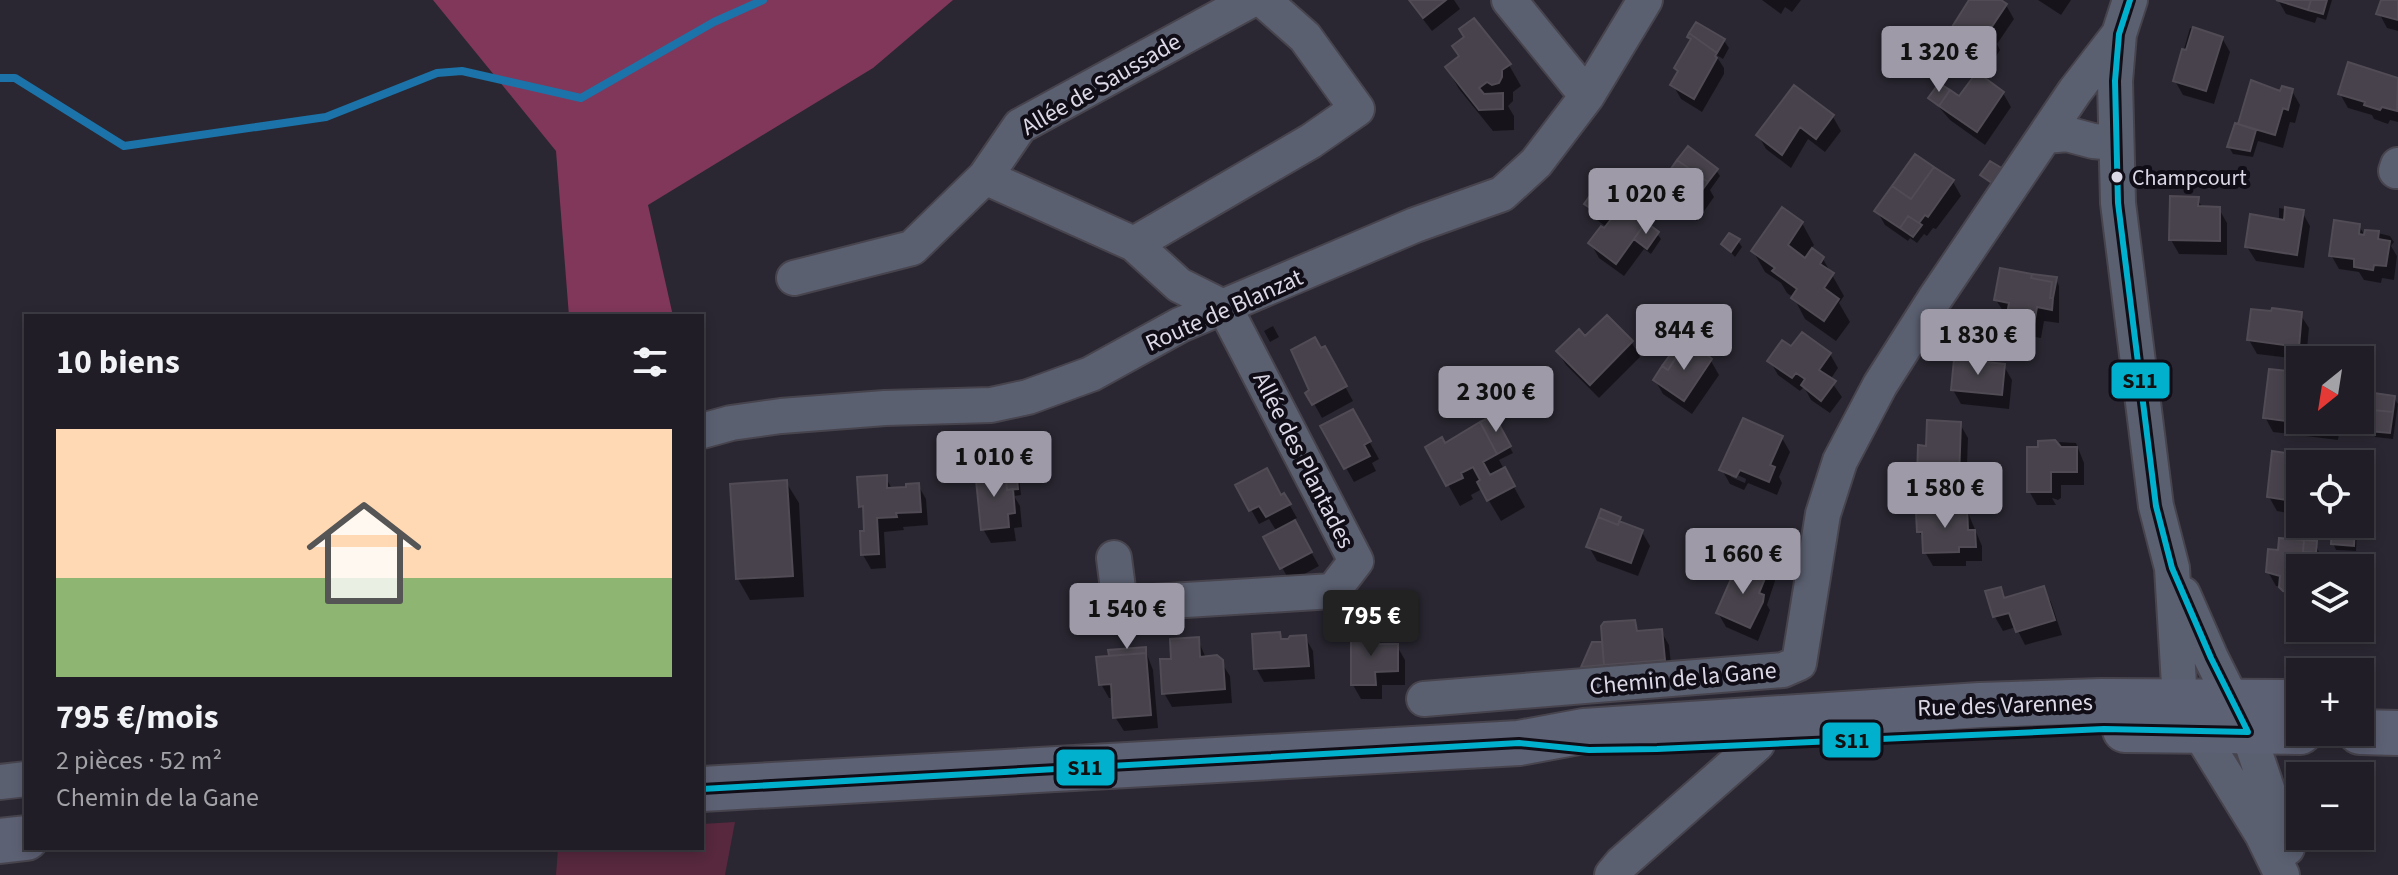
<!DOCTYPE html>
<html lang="fr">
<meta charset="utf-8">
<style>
body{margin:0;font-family:"Source Sans 3",sans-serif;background:#2d2a32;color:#f1f3f6;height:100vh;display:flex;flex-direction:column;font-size:30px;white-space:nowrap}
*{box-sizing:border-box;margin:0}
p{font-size:26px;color:#a2a2a7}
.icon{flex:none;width:44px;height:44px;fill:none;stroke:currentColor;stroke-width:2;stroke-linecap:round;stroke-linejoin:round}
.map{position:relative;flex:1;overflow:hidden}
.sheet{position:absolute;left:24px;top:314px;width:680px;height:536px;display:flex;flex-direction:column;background:#201d26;border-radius:0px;box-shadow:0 4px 12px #0003,0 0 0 2px #3d3b43}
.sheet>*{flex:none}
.needle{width:52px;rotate:210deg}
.controls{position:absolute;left:2286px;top:346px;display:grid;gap:16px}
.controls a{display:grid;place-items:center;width:88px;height:88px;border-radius:0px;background:#201d26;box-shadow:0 4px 12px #0003,0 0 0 2px #3d3b43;font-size:40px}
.price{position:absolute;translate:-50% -68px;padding:0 18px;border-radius:8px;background:#9e9aa7;color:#111;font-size:26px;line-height:52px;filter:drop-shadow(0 2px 4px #0008)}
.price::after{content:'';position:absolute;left:50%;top:48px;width:24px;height:18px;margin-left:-12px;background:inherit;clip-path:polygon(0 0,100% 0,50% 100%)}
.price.selected{background:#222;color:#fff}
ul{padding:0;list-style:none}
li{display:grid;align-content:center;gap:16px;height:424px;padding:0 32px}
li+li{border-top:2px solid #3d3b43}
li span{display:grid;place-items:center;height:248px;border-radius:0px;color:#555}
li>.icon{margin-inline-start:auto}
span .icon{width:144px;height:144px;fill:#fffc;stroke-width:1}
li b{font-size:34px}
h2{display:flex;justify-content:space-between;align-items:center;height:96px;padding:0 32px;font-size:34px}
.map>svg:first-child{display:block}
.green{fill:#57283e}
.forest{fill:#80375a}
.shadow{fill:#0007;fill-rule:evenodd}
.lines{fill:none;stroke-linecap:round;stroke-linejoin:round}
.stream{stroke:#1b73a9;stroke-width:8}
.building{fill:#47424b;stroke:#504b54;stroke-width:2}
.minor-casing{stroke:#47444e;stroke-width:38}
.major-casing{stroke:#47444e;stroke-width:48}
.minor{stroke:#5b6071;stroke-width:34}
.major{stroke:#5d6174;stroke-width:44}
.bus-1-casing{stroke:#100d17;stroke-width:12}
.bus-1{stroke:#00b0cc;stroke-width:6}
.bus-dot{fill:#dcd8e6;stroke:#100d17;stroke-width:3}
.labels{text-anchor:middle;stroke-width:8;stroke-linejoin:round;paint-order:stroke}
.bus-label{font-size:22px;fill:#dcd8e6;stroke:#100d17;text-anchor:start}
.street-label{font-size:24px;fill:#dcd8e6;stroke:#100d17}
.line-badge{stroke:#100d17;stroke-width:3}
.pale-badge-label{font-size:22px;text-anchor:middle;font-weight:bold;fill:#111}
</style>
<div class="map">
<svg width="2398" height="875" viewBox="0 0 2398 875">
<rect width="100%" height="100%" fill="#2a2732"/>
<!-- green -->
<path class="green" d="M735,822L725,875H556L558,848H702V824Z"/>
<!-- forest -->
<path class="forest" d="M433,0H953L873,68L648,205L673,316H569L556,151Z"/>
<!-- shadow -->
<path class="shadow" d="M1408,0H1454L1460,9L1432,31Z
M1762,0H1801L1792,12L1785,7L1781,14Z
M1972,0H1998L2006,5L2014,19L1997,44L2000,50L1993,61L1962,41L1954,27Z
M2038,0H2071L2061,15Z
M2278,0H2332L2326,20L2317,17L2315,23L2286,14Z
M2383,0H2398V31L2387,28L2379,13Z
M1696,25L1725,42L1729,48L1723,59L1715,54L1724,68V74L1702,112L1681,99L1673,85L1679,74L1676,68L1692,42L1689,37Z
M2190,28L2222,38L2230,52L2214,104L2183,95L2175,81Z
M2349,64L2398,80V122L2390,120L2388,124L2374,119L2372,115L2348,108L2340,94Z
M1509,65L1521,86L1513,92V101L1508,106L1514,116V130L1493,131L1459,89L1447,68Z
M1794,88L1833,117L1841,131L1825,152L1808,139L1791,168L1766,149L1758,135Z
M2292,91L2300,105L2295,123L2290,122L2283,148L2258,141L2253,157L2233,154L2229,147L2242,128L2240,124L2282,93Z
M2003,93L2011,107L1985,145L1950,120L1931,98L1960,99Z
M1716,170L1720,176L1710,190L1714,197L1697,221L1669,200L1661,186Z
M1604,179L1652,214L1655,220L1651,226L1661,239L1651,254L1644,249L1624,276L1599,258L1591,244L1607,227L1594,218L1586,204Z
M1953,182L1961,196L1936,229L1933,228L1927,236L1924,234L1917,243L1910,238L1908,241L1885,225L1877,211Z
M2197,199L2203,208L2219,209L2227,223V255L2179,254L2171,240Z
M2279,208L2302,212L2310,226L2304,268L2256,261L2247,247L2279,221Z
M1802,223L1814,245L1810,250L1823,259L1844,296L1839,303L1850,322L1836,341L1805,319L1794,298L1787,293L1781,283L1765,272L1753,251Z
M2359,226L2366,237L2378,233L2390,236L2394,242L2391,246L2397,256L2394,280L2382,278L2381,283L2364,280L2359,272L2339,269L2331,255Z
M1738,241L1742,247L1735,257L1723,244Z
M2056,279L2059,286V323L2044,321L2041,338L2016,334L2008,320L2009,315L2005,314L1996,300Z
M2300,314L2309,328L2306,360L2257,354L2249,340Z
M1607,318L1632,343L1640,357L1599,398L1566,365L1558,352L1585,339Z
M1273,326L1279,337L1270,342L1264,331Z
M1324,348L1353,401L1322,418L1308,393L1312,391L1321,351Z
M1697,349L1711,361L1719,375L1692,414L1663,394L1655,380Z
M1792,349L1830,354L1838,368L1830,380L1842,397L1830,413L1811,400L1804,387L1800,391L1778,375L1770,361Z
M2004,366L2012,380L2009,409L1961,404L1953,390Z
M2298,374L2300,378V420H2341L2338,440L2273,432L2265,417Z
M2394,398L2398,404L2393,439L2375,437L2371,430Z
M1352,411L1379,459L1372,463L1376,471L1354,482L1323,427Z
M1493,417L1513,453L1499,460L1525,507L1501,521L1482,489L1471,495L1473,499L1460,506L1427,447L1445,446Z
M1960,424L1968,438L1966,492L1927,491L1919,477L1928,448Z
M1782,438L1790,452L1779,477L1782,483L1777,495L1748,483L1744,490L1730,484L1722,470ZM1731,472L1746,479L1745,483L1731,477Z
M2059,442L2076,443L2084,463V485H2061V498L2058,500L2052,498L2056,505H2037L2029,491L2062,448Z
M2305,458L2308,464H2300V515L2277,511L2269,497Z
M1015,469L1019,475L1021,495L1014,496L1020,506L1022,527L1014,528L1016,541L991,543L983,529Z
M885,477L893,490L918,485L926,499L928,525L903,527L904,530L884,532L886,568L871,569L863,555L866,515L861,506Z
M786,482L799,503L804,597L750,600L738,579Z
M1238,486L1281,497L1284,495L1297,518L1293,520L1319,566L1290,582L1266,538L1277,532L1269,519L1259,524Z
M1966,508L1982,546V561H1966V566H1933L1925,552L1924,541L1919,531Z
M1620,518L1623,525L1642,532L1650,546L1638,576L1597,561L1589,547Z
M2334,524L2354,525L2357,531L2356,551L2336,550L2333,543Z
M2315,543L2319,552L2306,551L2310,555L2319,556L2322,568H2300V605H2293L2281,586H2276L2268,572L2280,552Z
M1730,556L1772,575L1775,581L1767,605L1770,610L1758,641L1726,627L1718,613L1733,580L1728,578L1722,568Z
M2043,588L2051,602L2062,635L2025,645L2016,627L2003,631L1995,617L1988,593L2000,590L2006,600Z
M1634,622L1640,633L1661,631L1669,645L1672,674L1586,672L1583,666L1601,644L1605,650Z
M1279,634L1284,641L1305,637L1313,651L1315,679L1264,682L1256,668Z
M1374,634L1381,646H1397L1405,660V685H1382V699H1361L1353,685Z
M1198,640L1206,658L1221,662L1230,676L1232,703L1172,707L1164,693L1173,660Z
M1145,649L1153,670L1158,728L1124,731L1115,717L1114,698H1109L1101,684Z"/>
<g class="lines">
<!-- stream -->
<path class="stream" d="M0,78H15L124,146L326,117L437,73L462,71L581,98L714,22L763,0"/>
</g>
<!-- building -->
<path class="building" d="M1409,0H1446L1423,18Z
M1969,0H2001L2007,4L1989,31L1994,34L1985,48L1952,27Z
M2276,0H2311L2308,10Z
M2311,0H2327L2323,14L2308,10Z
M2381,0H2398V20L2376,14Z
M1474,18L1511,64L1502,70V77L1499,83L1492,85L1487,82L1479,88L1484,94L1503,93V109L1479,110L1445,67L1459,56L1452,46L1464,37L1459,29Z
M1696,22L1725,39L1717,53L1689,33Z
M2193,27L2223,37L2206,91L2173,81L2182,49L2186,50Z
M1689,33L1717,53L1715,56L1717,58L1694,99L1670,85L1678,71L1674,68L1691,39L1687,37Z
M2348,62L2398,78L2397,111L2382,107L2380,110L2364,105L2365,102L2338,94Z
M1977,72L2004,92L1977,132L1939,106L1950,90L1959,96Z
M2251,80L2280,91L2282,86L2293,89L2288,110L2283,108L2275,135L2238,124Z
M1939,83L1950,90L1939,106L1928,98Z
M1794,85L1834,115L1816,139L1800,127L1782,155L1756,135Z
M2235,123L2256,130L2250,151L2227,147Z
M1688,146L1718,169L1708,182L1677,160Z
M1915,154L1934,167L1911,199L1892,186Z
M1677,160L1708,182L1689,208L1659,186Z
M1990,161L2005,170L1995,185L1980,175Z
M1934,167L1954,180L1928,217L1925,215L1919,223L1908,216L1900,228L1874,211L1892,186L1911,199Z
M1604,176L1643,205L1646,222L1616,264L1588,243L1601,226L1604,228L1612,218L1602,210L1599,214L1584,204Z
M2170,196L2199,197L2198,206L2220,207V241L2169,240Z
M1782,207L1803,222L1788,245L1805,258L1812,248L1824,257L1820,264L1834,273L1824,288L1839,299L1824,321L1791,298L1797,289L1772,271L1775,268L1751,251Z
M2285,207L2304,210L2297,255L2245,247L2250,214L2284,220Z
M1908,216L1922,225L1913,237L1900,228Z
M2334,220L2360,224L2359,234L2364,235L2365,230L2379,231L2378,239L2390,241L2386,266L2374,265L2373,270L2354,267V259L2329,256Z
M1646,222L1659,232L1647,249L1634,239Z
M1729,233L1740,239L1731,252L1721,244Z
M2000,268L2032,274L2031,278L2052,282L2050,298H2053L2052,310L2037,307L2034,324L2006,320L2009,303L1994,300Z
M2032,274L2057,277L2053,298H2050L2052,282L2031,278Z
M2272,308L2302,312L2299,347L2247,340L2251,309L2271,311Z
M1607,315L1633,341L1590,385L1556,351L1579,329L1585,336Z
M1802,332L1831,353L1819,370L1836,381L1821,401L1801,385L1805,379L1796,373L1792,378L1767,361L1782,340L1791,346Z
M1315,337L1321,348L1325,346L1347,386L1312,405L1305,393L1309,390L1291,350Z
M1683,337L1698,347L1695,353L1684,345L1668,370L1662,366Z
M1684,345L1695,353L1698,347L1712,359L1684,401L1653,380L1662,366L1668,370Z
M1954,359L2005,364L2002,395L1951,390Z
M2269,369L2299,372L2297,387L2300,388V420H2332L2331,427L2263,418Z
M2374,393L2395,396L2393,412L2372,410Z
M1353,409L1371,441L1364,445L1370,456L1344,469L1320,426Z
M2372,410L2393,412L2390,433L2369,431Z
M1494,415L1511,446L1497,454L1480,422Z
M1743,418L1783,436L1770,465L1775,467L1769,482L1740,470L1736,477L1719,470Z
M1927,420L1961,422L1959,478L1917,477L1918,445L1926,446Z
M1480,422L1497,454L1483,462L1490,475L1505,467L1515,486L1487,501L1477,482L1480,480L1473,467L1461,473L1463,478L1446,486L1425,447L1442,437L1445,443Z
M2055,440L2061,447H2077V472H2051V492H2027V447H2038V441Z
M2272,451L2306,456L2305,464H2300V502L2267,497Z
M1016,467L1018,489L1007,490L1005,468Z
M1005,468L1007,490L1013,489L1015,513L1008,514L1009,527L981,530L975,470Z
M1267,468L1281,495L1284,493L1291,504L1266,517L1259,506L1249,511L1235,485Z
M887,475V488L906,487V484L919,483L921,512L896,513L897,517L877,518L879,554L861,555L860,531H864L863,506L859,507L857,477Z
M787,480L793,576L736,579L730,484Z
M1948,506H1967L1968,530H1975L1976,547H1959V552L1923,553L1922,532H1917L1916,512H1948Z
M1601,509L1621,517L1618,525L1598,517Z
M1598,517L1618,525L1619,521L1643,530L1631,563L1586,547Z
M1295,520L1312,552L1280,569L1263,537Z
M2332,524H2355L2354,546L2331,544Z
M2279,538L2304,540L2303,552L2316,553L2315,568H2300V590L2295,589L2294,593L2283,591L2279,587L2280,576L2266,572L2268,549L2278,550Z
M2304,540L2317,541L2316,553L2303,552Z
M1730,553L1741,558L1733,577L1722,571L1720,568L1726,555Z
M1741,558L1768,571L1766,576L1738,563Z
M1738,563L1766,576L1759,593L1764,595L1763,602L1750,628L1716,613Z
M2044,586L2055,620L2016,632L2009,613L1993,617L1985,591L2001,587L2004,598Z
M1635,620L1637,631L1662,629L1665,660L1604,665L1601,626L1604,622Z
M1280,632L1281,639H1288L1290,636L1306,635L1309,666L1254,669L1252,634Z
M1351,632H1375V644H1398V671L1375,672L1376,685H1351Z
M1199,637L1200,657L1217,655L1223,660L1225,689L1162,694L1160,659H1171L1170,639Z
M1592,642H1602L1604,665L1581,667Z
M1146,647V653L1109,656L1108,650Z
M1146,653L1151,715L1113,718L1111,684L1099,685L1096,657Z"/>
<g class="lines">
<defs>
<path id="minor" d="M1509,0L1587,96
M2130,0L2119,34L2115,81L2118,203L2156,506L2172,568L2180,701L2262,834L2282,875
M2046,136L2067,134L2093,141L2116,143
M2396,171L2398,165
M1134,244L1311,141L1357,109L1305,37L1263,0
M794,278L912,248L985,177
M702,431L731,423L781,416L885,408L991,405L1028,397L1091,374L1180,325L1415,225L1502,194L1536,163L1587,96L1645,0
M1114,558L1120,604L1333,591L1356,561L1225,308L1179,285L1134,244L985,177L1020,126L1251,0
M2183,594L2211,658L2248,732L2287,848
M1424,699L1783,670L1799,663L1823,514L1840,461L1880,385L1934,300L2075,91L2119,34
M0,782L26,779
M1612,875L1622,863L1757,744V720"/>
<path id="major" d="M2125,730L2300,732
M2360,732L2398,733
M702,789L1519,743L1584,731L1980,705L2101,701L2300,702
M0,841L26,838"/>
</defs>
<!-- minor casing -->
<use href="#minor" class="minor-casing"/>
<!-- major casing -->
<use href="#major" class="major-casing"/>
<!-- minor -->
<use href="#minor" class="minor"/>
<!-- major -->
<use href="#major" class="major"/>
<defs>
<path id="bus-1" d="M702,789L1519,743L1589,750L1657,749L2104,729L2248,732L2211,658L2172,568L2156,506L2118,203L2115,81L2119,34L2130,0"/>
</defs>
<!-- bus-1 casing -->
<use href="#bus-1" class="bus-1-casing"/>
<!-- bus-1 -->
<use href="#bus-1" class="bus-1"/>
</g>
<!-- markers -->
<circle class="bus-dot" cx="2117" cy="177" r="7"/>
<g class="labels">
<!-- bus labels -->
<g class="bus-label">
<text x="2132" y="185">Champcourt</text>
</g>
<!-- street labels -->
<g class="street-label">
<text transform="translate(1101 84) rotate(-30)" y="8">Allée de Saussade</text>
<text transform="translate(1224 310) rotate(-24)" y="8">Route de Blanzat</text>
<text transform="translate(1304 460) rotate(63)" y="8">Allée des Plantades</text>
<text transform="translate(1683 678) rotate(-5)" y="8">Chemin de la Gane</text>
<text transform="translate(2005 705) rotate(-2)" y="8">Rue des Varennes</text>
</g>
</g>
<g class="line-badge">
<rect x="2110" y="361" width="61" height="39" rx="8" fill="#00b0cc"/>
<rect x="1821" y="721" width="61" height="38" rx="8" fill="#00b0cc"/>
<rect x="1055" y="748" width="61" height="39" rx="8" fill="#00b0cc"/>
</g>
<g class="pale-badge-label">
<text x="2140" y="388">S11</text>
<text x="1852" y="748">S11</text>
<text x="1085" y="775">S11</text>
</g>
</svg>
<div class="controls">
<a><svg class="needle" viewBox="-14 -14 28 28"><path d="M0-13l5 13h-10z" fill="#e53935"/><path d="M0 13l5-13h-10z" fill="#a2a2a7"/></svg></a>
<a><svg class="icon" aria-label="locate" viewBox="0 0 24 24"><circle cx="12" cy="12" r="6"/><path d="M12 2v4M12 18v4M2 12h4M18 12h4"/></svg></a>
<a><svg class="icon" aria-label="layers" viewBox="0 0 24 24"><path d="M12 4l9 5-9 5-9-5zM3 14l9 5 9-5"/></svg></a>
<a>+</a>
<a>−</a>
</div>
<b class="price" style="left:1939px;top:94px">1 320 €</b>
<b class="price" style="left:1646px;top:236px">1 020 €</b>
<b class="price" style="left:1684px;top:372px">844 €</b>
<b class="price" style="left:1978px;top:377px">1 830 €</b>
<b class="price" style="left:1496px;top:434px">2 300 €</b>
<b class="price" style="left:994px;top:499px">1 010 €</b>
<b class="price" style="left:1945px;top:530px">1 580 €</b>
<b class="price" style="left:1743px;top:596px">1 660 €</b>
<b class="price" style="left:1127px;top:651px">1 540 €</b>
<b class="price selected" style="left:1371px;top:658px">795 €</b>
<section class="sheet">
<h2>10 biens<svg class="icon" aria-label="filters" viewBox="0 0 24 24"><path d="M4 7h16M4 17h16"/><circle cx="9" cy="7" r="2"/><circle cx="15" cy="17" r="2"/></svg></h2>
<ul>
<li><span style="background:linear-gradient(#ffd9b3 60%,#8fb573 0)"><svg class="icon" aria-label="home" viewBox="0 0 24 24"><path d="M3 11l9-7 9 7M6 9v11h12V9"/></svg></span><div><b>795 €/mois</b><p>2 pièces · 52 m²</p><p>Chemin de la Gane</p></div></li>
</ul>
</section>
</div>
